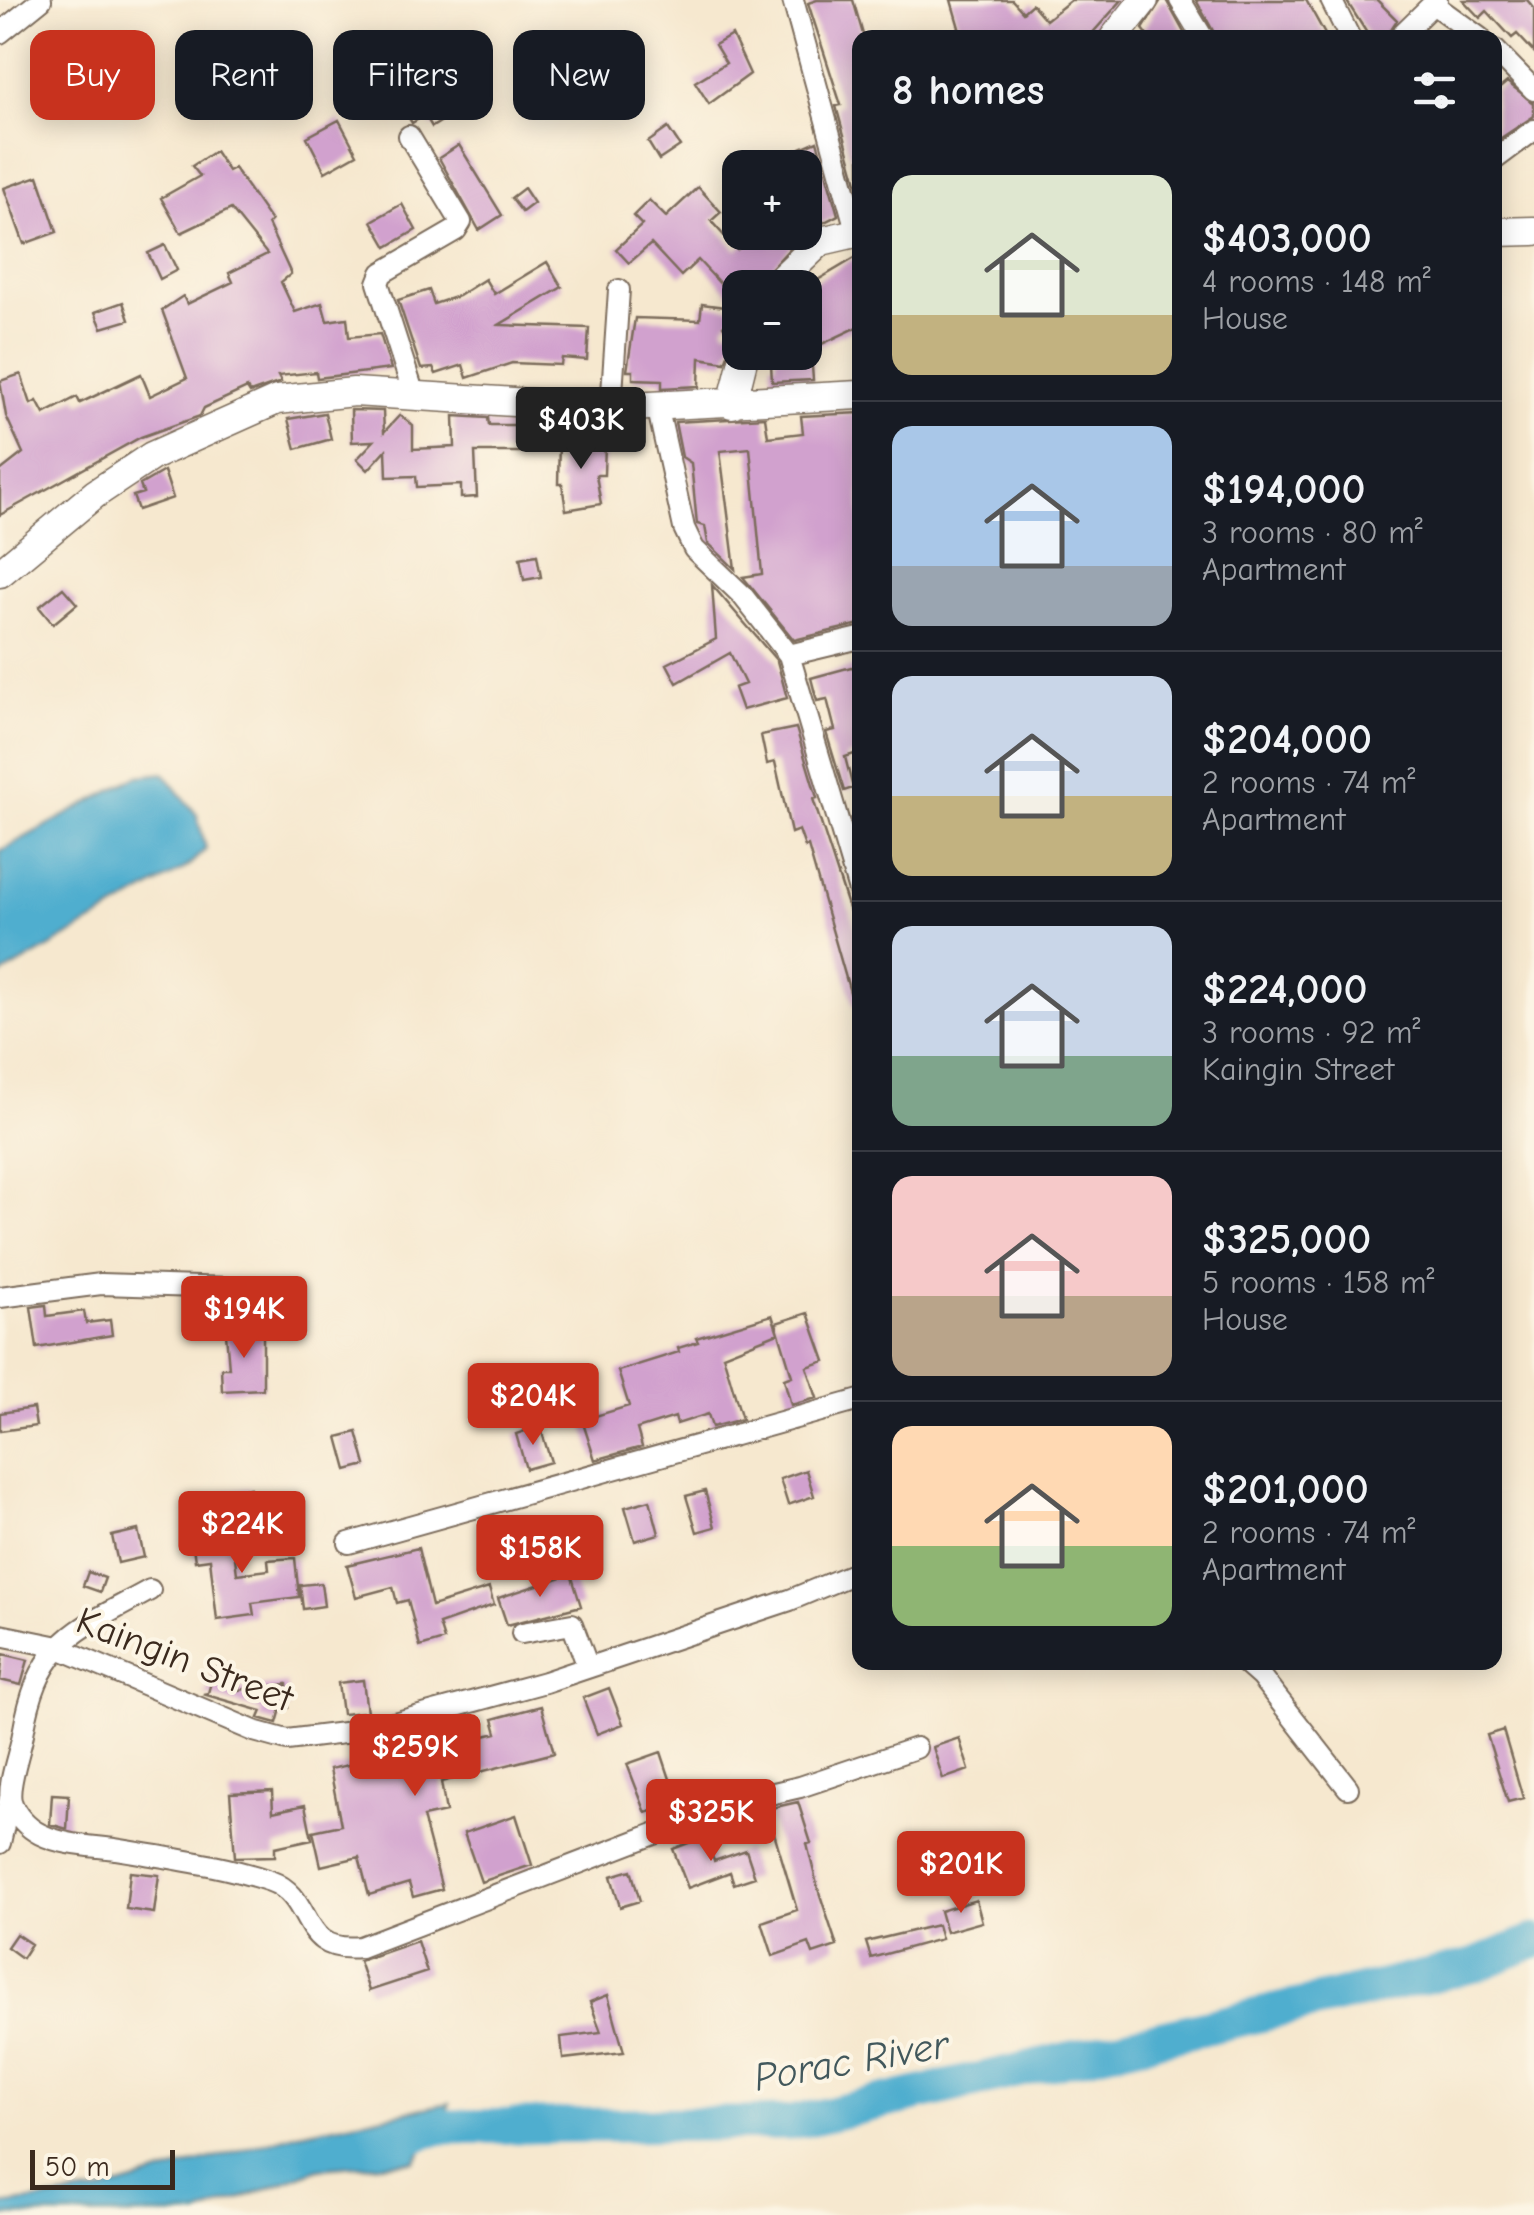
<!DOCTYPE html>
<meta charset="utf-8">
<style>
body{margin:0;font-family:"Comic Neue",sans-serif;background:#20242c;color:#f1f3f6;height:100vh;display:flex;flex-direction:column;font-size:38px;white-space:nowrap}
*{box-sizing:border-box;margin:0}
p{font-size:32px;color:#9ea1a6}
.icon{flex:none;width:55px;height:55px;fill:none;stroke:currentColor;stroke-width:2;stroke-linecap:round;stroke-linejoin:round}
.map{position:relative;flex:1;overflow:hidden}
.drawer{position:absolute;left:852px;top:30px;width:650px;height:1640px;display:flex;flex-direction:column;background:#171b24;border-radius:20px;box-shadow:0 5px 25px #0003}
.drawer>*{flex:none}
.hud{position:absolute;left:30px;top:30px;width:672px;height:90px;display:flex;gap:20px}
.tools{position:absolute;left:722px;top:150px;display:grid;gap:20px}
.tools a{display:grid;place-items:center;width:100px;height:100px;border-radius:20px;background:#171b24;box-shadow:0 5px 25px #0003;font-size:50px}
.scale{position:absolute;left:30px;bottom:25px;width:145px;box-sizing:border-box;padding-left:10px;border:5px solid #3b2a1e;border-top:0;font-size:28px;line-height:35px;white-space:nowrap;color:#3b2a1e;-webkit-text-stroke:8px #fcf5e5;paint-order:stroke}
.price{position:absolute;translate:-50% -85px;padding:0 22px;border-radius:10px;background:#c8321e;color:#fff;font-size:32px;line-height:65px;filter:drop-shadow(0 2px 5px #0008)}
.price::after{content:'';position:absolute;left:50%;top:60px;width:30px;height:22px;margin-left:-15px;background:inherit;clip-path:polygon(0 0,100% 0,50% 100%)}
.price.on{background:#222;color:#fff}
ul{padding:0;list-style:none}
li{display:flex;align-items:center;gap:30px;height:250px;padding:0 40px}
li+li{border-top:2px solid #363941}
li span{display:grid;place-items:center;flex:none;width:280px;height:200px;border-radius:20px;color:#555}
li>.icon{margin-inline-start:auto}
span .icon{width:120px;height:120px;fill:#fffc;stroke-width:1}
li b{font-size:42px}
h2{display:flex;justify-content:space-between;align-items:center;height:120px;padding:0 40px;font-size:42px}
.pill{padding:0 35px;border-radius:20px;background:#171b24;box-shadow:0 5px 25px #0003;font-size:35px;line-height:90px}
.pill.on{background:#c8321e;color:#fff}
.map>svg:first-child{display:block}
.water{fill:#50aecf;stroke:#466c76;stroke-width:2.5}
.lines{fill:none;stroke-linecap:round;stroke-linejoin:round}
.river{stroke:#50aecf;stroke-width:35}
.building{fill:#d1a1ce}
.minor-casing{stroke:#7c6c5c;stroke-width:24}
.tertiary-casing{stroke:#7c6c5c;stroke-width:31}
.minor{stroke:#fff;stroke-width:20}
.tertiary{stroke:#fff;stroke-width:28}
.labels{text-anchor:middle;stroke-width:8;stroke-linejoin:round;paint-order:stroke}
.street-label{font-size:38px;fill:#3b2a1e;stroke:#fcf5e5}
.water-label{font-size:40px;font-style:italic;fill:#42585c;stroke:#fcf5e5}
</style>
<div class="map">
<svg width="1534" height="2215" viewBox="0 0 1534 2215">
<rect width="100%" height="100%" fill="#fcf5e5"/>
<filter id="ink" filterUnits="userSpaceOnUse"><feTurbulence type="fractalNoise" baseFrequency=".01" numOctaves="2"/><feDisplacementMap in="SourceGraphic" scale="20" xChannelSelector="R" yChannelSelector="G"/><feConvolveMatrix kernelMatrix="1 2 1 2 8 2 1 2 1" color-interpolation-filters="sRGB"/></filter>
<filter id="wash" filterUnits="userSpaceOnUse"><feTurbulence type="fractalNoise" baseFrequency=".0048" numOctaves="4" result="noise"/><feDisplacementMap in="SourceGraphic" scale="40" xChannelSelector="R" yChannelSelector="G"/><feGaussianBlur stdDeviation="2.25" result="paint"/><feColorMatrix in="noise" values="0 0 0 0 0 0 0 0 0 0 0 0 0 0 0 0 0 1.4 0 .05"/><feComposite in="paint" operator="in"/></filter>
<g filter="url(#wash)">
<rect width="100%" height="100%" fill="#f6e8cf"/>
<!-- water -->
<path class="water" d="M164,773L197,815L206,849L187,867L0,976V851L138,776Z
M450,2103L441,2127L414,2161L319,2169L198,2215H0V2205L100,2192L299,2133Z"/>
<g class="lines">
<!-- river -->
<path class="river" d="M395,2141L441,2127L791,2123L1476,1965L1534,1941"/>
</g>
<g id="blocks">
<!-- building -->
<path class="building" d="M817,0H853L864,38H860V193L836,106L841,105L808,3Z
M951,0H1012L1023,12L1032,4L1046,20L1071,0H1122L1088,38H1001L996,33L962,38Z
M1161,0H1166L1187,38H1150L1143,29Z
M1196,0H1306L1327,38H1217Z
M1346,0H1377L1397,20L1385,38H1370Z
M1463,0H1527L1534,8V52L1517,34L1512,38L1487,11L1480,18Z
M732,35L750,74L709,104L695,82L726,63L715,45Z
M426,71L453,114L432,127L425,115L412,123L393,92Z
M1507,82L1534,103V116L1495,142V92Z
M339,120L357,154L325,172L307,137Z
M668,128L680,146L659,160L648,142Z
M817,141L838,215L805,232V168H800L794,151Z
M459,145L502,215L479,230L439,158Z
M215,151L228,171L234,168L271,221L268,224L291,274L281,282L295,312L322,303L327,321L347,318L349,337L380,334L391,369L317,378L316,372L278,376L281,382L250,393L247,388L204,408L200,416L141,437L0,515V471L23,453L6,416L0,381L21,374L31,404L37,401L44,414L77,397L80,403L141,374L150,396L187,378L162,310L183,296L187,304L233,282L229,273L267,254L231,209L181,233L161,198L200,176L192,166Z
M38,176L57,232L24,244L4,188Z
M698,187L721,212L711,221L737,250L757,232H805L753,288H740L737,302L698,260L681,276L651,244L629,263L616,249L642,225L633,216L649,200L666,217Z
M524,188L534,203L522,212L511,198Z
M402,204L416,230L387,247L372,221Z
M165,245L177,270L160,279L148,253Z
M860,255V326L805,352V299L811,296L806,287Z
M547,262L562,287L499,325L589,328L587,360L562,358L561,365L512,363L467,378L463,365L436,374L433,368L421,369L398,300L429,290L434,304L458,296L485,279L494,294Z
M123,302L129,320L102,328L95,312Z
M702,304L740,309L723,326L726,331L740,323L725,362L700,358L699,386L662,388V380L633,379V371H627L635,318L700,320Z
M811,353L813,380L772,382L771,364L777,363L776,356Z
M351,410L383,411L384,432L400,415L413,426V449L455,447L454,416L488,418L489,425H521V452H475L477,497L461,498V485L417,487L416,476L387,477L386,450L368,470L357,459L374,441L352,442Z
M325,413L331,439L296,449L288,419Z
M860,413V624L794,640L743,577L762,574L750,448L720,451L735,569L708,543L705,526L697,524L691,463L682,457L675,422L765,417L768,437L803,433L801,416Z
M559,441L605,442L604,475H596L601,504L566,510L562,484H558Z
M164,471L173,498L138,510L133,496L143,493L140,485Z
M537,555L541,577L524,580L520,558Z
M712,585L777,661L787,698L742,710L734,688L745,684L730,653L677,683L667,664L716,639Z
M63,588L77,604L53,624L39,607Z
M851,667L860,669V752L845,757L853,788L844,791L826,732L835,730L827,699L817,701L811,678Z
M796,728L817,798L813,799L855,927L860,1005L854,1006L808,846L805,847L799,830L791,833L775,762L767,764L761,735Z
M46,1305L47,1316L84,1311L86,1323L110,1320L112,1335L37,1348L31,1307Z
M808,1313L825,1361L807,1367L817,1398L791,1405L784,1379L792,1376L776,1323Z
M772,1315L778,1333L723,1355L742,1419L712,1427L708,1414L677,1424L675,1417L637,1429L642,1447L595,1460L582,1420L629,1406L618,1371L679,1352L678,1348L698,1342L696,1338Z
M263,1329V1389L222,1391L221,1368H229L226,1333Z
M573,1373L580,1396L556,1403L549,1380Z
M33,1408L36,1426L0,1431V1413Z
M540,1426L551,1462L526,1469L516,1434Z
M357,1432L366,1465L347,1470L338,1437Z
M806,1470L814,1496L788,1505L780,1479Z
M250,1488L253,1509L224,1513L222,1492Z
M705,1491L715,1527L697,1532L686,1496Z
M650,1500L659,1534L635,1541L625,1507Z
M525,1520L534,1552L513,1558L504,1527Z
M231,1526L237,1574L269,1570L268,1560L295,1558L299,1597L252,1603L254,1615L217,1620L210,1559L195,1561L191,1532Z
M138,1530L144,1557L118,1563L112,1536Z
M418,1548L432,1606L489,1588L494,1605L439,1624L444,1640L420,1647L408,1600L397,1603L393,1587L356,1597L347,1565Z
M88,1572L105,1578L100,1592L83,1586Z
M571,1574L581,1606L507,1625L498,1598Z
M321,1583L324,1606L303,1609L300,1585Z
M3,1654L28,1660L21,1685L0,1680Z
M215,1668L242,1676L238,1690L287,1684L289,1708L281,1709L277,1723L259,1718L262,1711L203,1694L208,1693Z
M363,1680L367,1712L342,1714L338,1683Z
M609,1688L623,1724L597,1734L583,1698Z
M541,1706L554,1753L441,1782L446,1812L423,1817L442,1889L413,1897L409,1883L369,1895L359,1857L321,1866L313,1831L341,1825L330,1769L362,1762L360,1751L396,1743L423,1738L425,1750L497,1733L493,1719Z
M1503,1730L1523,1798L1508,1802L1487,1735Z
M959,1738L969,1770L943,1779L933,1747Z
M661,1752L680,1809L661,1817L659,1809L646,1813L627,1764Z
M272,1791L273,1812L305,1805L312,1839L275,1847V1856L235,1857L230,1793Z
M52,1794L69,1795L67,1829L50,1824Z
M798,1802L811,1843L807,1844L818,1889L837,1946L813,1954L809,1943L773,1956L762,1922L797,1910L767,1809Z
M516,1815L532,1865L481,1882L464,1833Z
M704,1837L714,1861L746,1850L755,1877L734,1884L730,1872L688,1888L673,1849Z
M976 1874a13 13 0 1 1 26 0a13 13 0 1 1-26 0Z
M631,1870L640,1901L620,1907L611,1876Z
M130,1872L159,1875L154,1913L126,1909Z
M976,1900L982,1922L946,1932L940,1911Z
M937,1925L941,1939L871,1958L866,1942Z
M16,1934L31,1944L22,1958L7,1947Z
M417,1941L427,1972L369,1991L359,1961Z
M608,1995L624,2052L563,2059L561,2037L601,2032L590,2002Z"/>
</g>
</g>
<g filter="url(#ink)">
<use href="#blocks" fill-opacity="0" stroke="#7c6c5c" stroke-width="2.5"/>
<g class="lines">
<defs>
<path id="minor" d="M793,0L856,230
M1180,0L1203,38
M1331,0L1350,38
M1433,4L1480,38
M0,33L41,0
M1398,38L1437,0
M1495,50L1534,90
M409,136L461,222L456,230L382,273L378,283L414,395
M1495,159L1534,130
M657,405L684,528L694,549L742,595L789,655L860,894
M611,408L619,290
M789,655L860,638
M0,1297L101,1284L231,1288
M349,1543L860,1400
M150,1590C74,1632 39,1640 23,1734C20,1752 7,1785 11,1801C15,1815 28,1828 40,1834C62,1845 91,1846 115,1849C167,1858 220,1864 270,1881C316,1897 297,1954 360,1947L743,1800L800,1787L916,1748
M522,1633L572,1624L588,1667
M0,1635L54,1646L254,1731L287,1740L368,1730L545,1682L790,1600L860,1571
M1244,1662L1261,1677L1348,1788
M0,1843L10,1798"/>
<path id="tertiary" d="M1114,38L1144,0
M1495,232L1534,231
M772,288L821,241L860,232
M732,404L745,352
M0,573L95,494L152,456L277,400L354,392L611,408L860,395"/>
</defs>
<!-- minor casing -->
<use href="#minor" class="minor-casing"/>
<!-- tertiary casing -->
<use href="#tertiary" class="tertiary-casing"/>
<!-- minor -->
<use href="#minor" class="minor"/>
<!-- tertiary -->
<use href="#tertiary" class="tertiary"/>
</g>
</g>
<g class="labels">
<!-- street labels -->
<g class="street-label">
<text transform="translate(185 1659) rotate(21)" y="13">Kaingin Street</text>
</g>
<!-- water labels -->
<g class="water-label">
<text transform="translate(851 2060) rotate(-10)" y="14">Porac River</text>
</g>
</g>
</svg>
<div class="tools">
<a>+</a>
<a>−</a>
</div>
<div class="scale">50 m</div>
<b class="price on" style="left:581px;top:472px">$403K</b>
<b class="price" style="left:244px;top:1361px">$194K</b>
<b class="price" style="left:533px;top:1448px">$204K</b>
<b class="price" style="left:242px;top:1576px">$224K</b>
<b class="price" style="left:540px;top:1600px">$158K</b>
<b class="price" style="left:415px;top:1799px">$259K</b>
<b class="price" style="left:711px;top:1864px">$325K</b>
<b class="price" style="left:961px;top:1916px">$201K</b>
<div class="hud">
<a class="pill on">Buy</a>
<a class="pill">Rent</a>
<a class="pill">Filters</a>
<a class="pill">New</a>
</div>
<section class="drawer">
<h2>8 homes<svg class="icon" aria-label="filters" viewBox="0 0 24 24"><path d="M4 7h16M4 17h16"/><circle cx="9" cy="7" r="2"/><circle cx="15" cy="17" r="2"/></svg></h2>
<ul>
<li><span style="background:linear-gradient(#dfe7d0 70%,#c2b280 0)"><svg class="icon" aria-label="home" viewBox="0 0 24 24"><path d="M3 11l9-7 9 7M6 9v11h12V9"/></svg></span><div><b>$403,000</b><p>4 rooms · 148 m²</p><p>House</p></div></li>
<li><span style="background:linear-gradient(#a9c7e8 70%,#9aa5b1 0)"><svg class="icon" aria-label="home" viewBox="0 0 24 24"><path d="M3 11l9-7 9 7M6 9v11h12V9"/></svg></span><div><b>$194,000</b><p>3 rooms · 80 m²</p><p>Apartment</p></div></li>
<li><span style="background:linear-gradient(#c9d6e8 60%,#c2b280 0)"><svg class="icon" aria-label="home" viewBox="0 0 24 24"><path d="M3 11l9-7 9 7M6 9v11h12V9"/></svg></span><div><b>$204,000</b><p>2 rooms · 74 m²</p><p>Apartment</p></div></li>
<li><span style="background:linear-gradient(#c9d6e8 65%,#7fa58c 0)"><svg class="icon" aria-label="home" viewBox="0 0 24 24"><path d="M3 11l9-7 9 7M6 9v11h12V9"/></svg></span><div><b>$224,000</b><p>3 rooms · 92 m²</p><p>Kaingin Street</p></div></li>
<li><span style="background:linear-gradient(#f6c9c9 60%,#b9a48a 0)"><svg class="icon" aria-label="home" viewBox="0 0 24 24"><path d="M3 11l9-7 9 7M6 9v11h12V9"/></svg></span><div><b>$325,000</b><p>5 rooms · 158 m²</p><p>House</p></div></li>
<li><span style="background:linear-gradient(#ffd9b3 60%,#8fb573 0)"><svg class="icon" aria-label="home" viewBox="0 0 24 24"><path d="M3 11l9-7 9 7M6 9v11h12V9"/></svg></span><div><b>$201,000</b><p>2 rooms · 74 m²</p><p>Apartment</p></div></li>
</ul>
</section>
</div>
